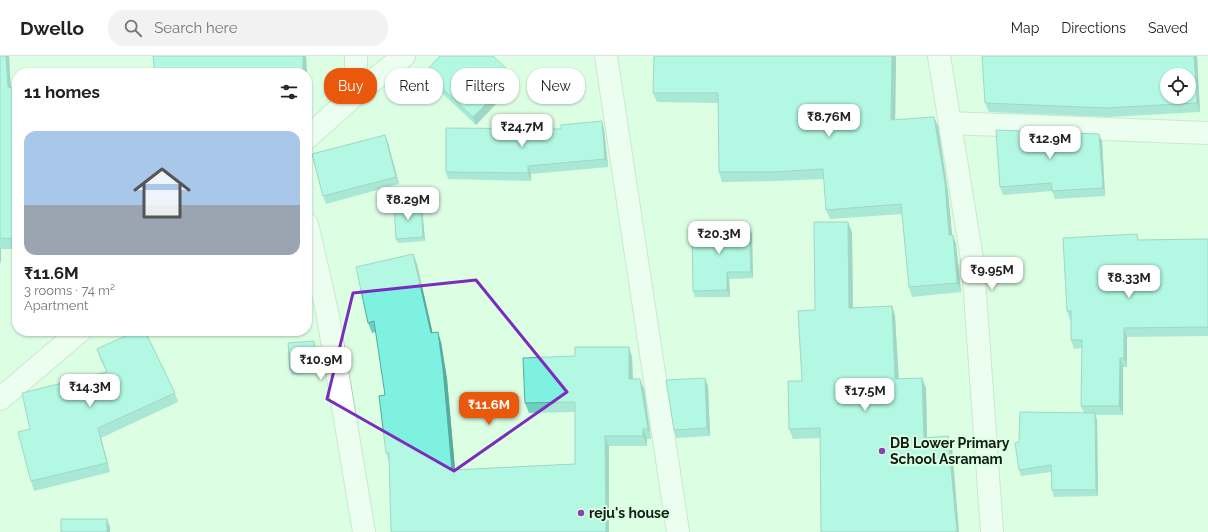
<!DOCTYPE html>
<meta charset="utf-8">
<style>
body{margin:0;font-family:Raleway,sans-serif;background:#f2f2f2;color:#222;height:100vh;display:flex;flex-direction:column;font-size:15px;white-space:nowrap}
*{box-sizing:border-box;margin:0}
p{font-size:13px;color:#767676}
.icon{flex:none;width:22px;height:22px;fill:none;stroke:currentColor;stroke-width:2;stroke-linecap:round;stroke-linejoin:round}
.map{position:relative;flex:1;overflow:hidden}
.side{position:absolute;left:12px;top:12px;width:300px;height:268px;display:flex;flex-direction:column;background:#fff;border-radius:16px;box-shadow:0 1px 3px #0004}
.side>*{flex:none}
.hud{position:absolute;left:324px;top:12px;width:380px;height:36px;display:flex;gap:8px}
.fabs{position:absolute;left:1160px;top:12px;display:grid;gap:8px}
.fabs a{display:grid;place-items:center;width:36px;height:36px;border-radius:50%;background:#fff;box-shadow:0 1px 3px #0004;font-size:20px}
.price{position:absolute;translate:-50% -34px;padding:0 9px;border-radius:8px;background:#fff;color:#222;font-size:13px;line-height:26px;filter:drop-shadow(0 1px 2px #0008)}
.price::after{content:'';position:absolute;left:50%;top:24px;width:12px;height:9px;margin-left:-6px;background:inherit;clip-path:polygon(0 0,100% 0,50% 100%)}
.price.current{background:#ea580c;color:#fff}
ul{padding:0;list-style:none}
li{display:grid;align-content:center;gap:8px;height:212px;padding:0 12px}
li+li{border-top:1px solid #e0e0e0}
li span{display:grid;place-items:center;height:124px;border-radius:12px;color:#555}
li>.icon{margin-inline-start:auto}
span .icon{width:72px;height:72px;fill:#fffc;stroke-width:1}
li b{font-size:17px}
h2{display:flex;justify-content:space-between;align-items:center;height:48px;padding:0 12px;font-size:17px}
.pill{padding:0 14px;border-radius:16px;background:#fff;box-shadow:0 1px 3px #0004;font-size:14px;line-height:36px}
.pill.current{background:#ea580c;color:#fff}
header{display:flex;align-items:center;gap:24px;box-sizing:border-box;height:56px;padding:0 20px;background:#fff;border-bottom:1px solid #e0e0e0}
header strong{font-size:19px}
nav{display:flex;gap:22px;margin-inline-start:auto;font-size:14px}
.search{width:280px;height:36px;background:#f2f2f2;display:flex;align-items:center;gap:10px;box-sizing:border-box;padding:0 14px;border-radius:16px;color:#767676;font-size:15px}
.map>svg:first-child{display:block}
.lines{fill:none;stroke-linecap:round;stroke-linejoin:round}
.minor-casing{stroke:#b0d0b7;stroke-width:24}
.minor{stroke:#fff;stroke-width:22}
.wall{fill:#6ccfc2}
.shaded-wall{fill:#58a99e}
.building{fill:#7ef1e1;stroke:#58a99e;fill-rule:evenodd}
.marked{fill:none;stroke:#7b2cbf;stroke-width:3;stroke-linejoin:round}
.poi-dot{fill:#8a41b4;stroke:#dcfee3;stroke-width:1.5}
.labels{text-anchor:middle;stroke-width:4;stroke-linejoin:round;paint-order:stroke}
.poi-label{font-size:14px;font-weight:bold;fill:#101c13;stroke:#dcfee3;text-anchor:start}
</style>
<header>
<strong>Dwello</strong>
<div class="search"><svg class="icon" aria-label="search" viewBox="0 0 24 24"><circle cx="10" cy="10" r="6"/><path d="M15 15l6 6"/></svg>Search here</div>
<nav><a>Map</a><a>Directions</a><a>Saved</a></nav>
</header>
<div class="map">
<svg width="1208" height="476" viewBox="0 0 1208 476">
<rect width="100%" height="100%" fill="#dcfee3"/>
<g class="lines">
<defs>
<path id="minor" d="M356,0V38
M606,0L678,476
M939,0L973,209L992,476
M950,67L1208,77
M307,82L356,38L404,0
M307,168L327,255L364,476
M0,343L80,275"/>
</defs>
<!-- minor casing -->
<use href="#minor" class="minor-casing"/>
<!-- minor -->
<use href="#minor" class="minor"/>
</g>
<!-- wall -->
<path class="wall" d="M0,0H9L11,31L17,32V193H1V207H0Z
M153,0H306L307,17H155Z
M896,0L895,64L938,70L948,136L952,179H953L956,188L961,236L912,241L909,231L902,158L830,163L826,154L824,123L777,125L722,126L719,116L718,47L657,46L653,37Z
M1197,0L1200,56L1109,61L989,56L985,47Z
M425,16L514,20L516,27L476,69L428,24Z
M604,73L608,111L531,118V125L448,123L446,116Z
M1102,85L1105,140L1055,143L1052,135L1003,139L1000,131Z
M388,87L399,128L326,148L323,140Z
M421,147L422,151L425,185L398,187L396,183Z
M726,169L727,172L752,178L753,222L729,223L730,241H695L693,235Z
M852,176L853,252L892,250L895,260L899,323L926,332L927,382L948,380L952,390L820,382L793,383L789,373L802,325Z
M1208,183V280L1127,281V311H1123V359H1095L1097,364L1098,440L1054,441L1052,434L1051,416L1021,420L1019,414V386L1084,357L1081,350L1082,292L1074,293L1071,284V264H1070L1067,255L1139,184Z
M413,198L417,208L432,277L441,286L447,323L455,414L575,408V356L529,357L525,347L632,301L633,323L644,333L651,383H647V390H609V476L389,405L386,397L385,339L376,276L372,277L368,267Z
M314,285L315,290L317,317L292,319L290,314Z
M97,293L175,337L178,346L101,382L110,416L34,435L31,425L30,373L107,316L100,303Z
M708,330L710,380L676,382L674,374Z"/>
<!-- shaded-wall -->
<path class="shaded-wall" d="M6,0H9L11,42L8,31Z
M303,0H306L307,17H303Z
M892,0H896L895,74L891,64Z
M1194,0H1197L1200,56L1197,47Z
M514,20L516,27L476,69L473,61Z
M934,61L938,70L948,136L953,188L949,179Z
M602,65L604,73L608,111L605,103Z
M1099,78L1102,85L1105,140L1103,132Z
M385,79L388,87L399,128L396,121Z
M528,110L531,118V125L528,117Z
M421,147L422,151L425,185L423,181Z
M848,166L852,176L853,262L849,252Z
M749,171L752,178L753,222L751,216Z
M953,179L956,188L961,236L957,227Z
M0,189L1,193V207L0,204Z
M413,198L417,208L435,287L431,277Z
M727,216L729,223L730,241L727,234Z
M892,250L895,260L899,333L895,323Z
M1124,272L1127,281V311L1124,302Z
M438,276L441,286L447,323L456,424L452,414Z
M314,285L315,290L317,317L316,313Z
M629,291L632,301L633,333L629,323Z
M1120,302L1123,311V359L1119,350Z
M705,322L708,330L710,380L707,372Z
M922,322L926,332L927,392L924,382Z
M640,323L644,333L651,383L648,373Z
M1095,357L1097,364L1098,440L1096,434Z
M98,372L101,382L110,416L107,407Z
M643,373L647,383V390L643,380Z
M605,380L609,390V476H606Z
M948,380L952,390L959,476H957Z
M107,463L110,471V476H107Z"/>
<!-- building -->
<path class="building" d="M0,0H6L8,31L17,32V183L0,182Z
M153,0H303V17H236V14L198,17H155Z
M440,0H493L514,20L473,61L425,16Z
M654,0H892L891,64L934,61L945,127L949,179H953L957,227L909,231L901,148L826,154L823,113L774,116H719L718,37H653Z
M982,0H1194L1197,47L1106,52L985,47ZM1167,19H1189V41H1167Z
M602,65L605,103L528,110V117L446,116V72L561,73V69Z
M996,74L1099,78L1103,132L1052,135L1051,127L1000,131Z
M385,79L396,121L323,140L312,98Z
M421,147L423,181L396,183L394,149Z
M814,166H848L849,252L892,250L895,323L922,322L924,382L948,380L957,476H821L820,372L789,373L788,325H802L798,255L815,254Z
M726,169V172L749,171L751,216H727V234L693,235L692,170Z
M1137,178L1138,184L1208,183V271L1124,272V302H1120L1119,350H1081L1082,284H1071V255H1067L1063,182Z
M413,198L431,277L438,276L443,313L452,414L575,408V346L525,347L523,302L575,300V291H629V323H640L648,373H643V380H605L606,476H391L389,397H386L379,340L385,339L374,265L368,267L356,211Z
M136,275H145L175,337L98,372L107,407L31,425L18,376L30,373L22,337L107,316L97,293Z
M314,285L316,313L290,314L288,287Z
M705,322L707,372L674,374L666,324Z
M1020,356L1095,357L1096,434H1052L1051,409L1019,414L1015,387L1019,386Z
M61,463H107V476H61Z"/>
<!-- marked area -->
<path d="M0 0H1208V476H0ZM476,224L567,336L454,415L327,343L353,237Z" fill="#dcfee3" fill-opacity=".55" fill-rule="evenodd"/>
<path class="marked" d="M476,224L567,336L454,415L327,343L353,237Z"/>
<!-- markers -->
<g class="poi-dot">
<circle cx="882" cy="395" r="4"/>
<circle cx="581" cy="457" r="4"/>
</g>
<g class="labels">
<!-- poi labels -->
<g class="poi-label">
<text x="890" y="392">DB Lower Primary<tspan x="890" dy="16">School Asramam</tspan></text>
<text x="589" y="462">reju's house</text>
</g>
</g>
</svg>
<div class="fabs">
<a><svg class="icon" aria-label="locate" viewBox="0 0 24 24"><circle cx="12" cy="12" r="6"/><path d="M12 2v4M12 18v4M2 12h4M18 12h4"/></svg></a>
</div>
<b class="price" style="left:829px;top:82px">₹8.76M</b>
<b class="price" style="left:522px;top:92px">₹24.7M</b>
<b class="price" style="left:1050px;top:104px">₹12.9M</b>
<b class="price" style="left:408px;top:165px">₹8.29M</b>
<b class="price" style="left:719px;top:199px">₹20.3M</b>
<b class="price" style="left:992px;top:235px">₹9.95M</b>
<b class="price" style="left:1129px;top:243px">₹8.33M</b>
<b class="price" style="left:321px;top:325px">₹10.9M</b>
<b class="price" style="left:90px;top:352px">₹14.3M</b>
<b class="price" style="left:865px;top:356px">₹17.5M</b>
<b class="price current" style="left:489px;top:370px">₹11.6M</b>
<div class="hud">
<a class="pill current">Buy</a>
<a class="pill">Rent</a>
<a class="pill">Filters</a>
<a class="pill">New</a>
</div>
<section class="side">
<h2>11 homes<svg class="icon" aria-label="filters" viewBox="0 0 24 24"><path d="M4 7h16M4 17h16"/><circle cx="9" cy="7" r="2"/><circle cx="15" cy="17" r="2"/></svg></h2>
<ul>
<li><span style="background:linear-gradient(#a9c7e8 60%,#9aa5b1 0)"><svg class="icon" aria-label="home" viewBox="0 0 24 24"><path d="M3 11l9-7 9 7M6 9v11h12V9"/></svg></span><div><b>₹11.6M</b><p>3 rooms · 74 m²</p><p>Apartment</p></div></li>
</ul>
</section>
</div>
